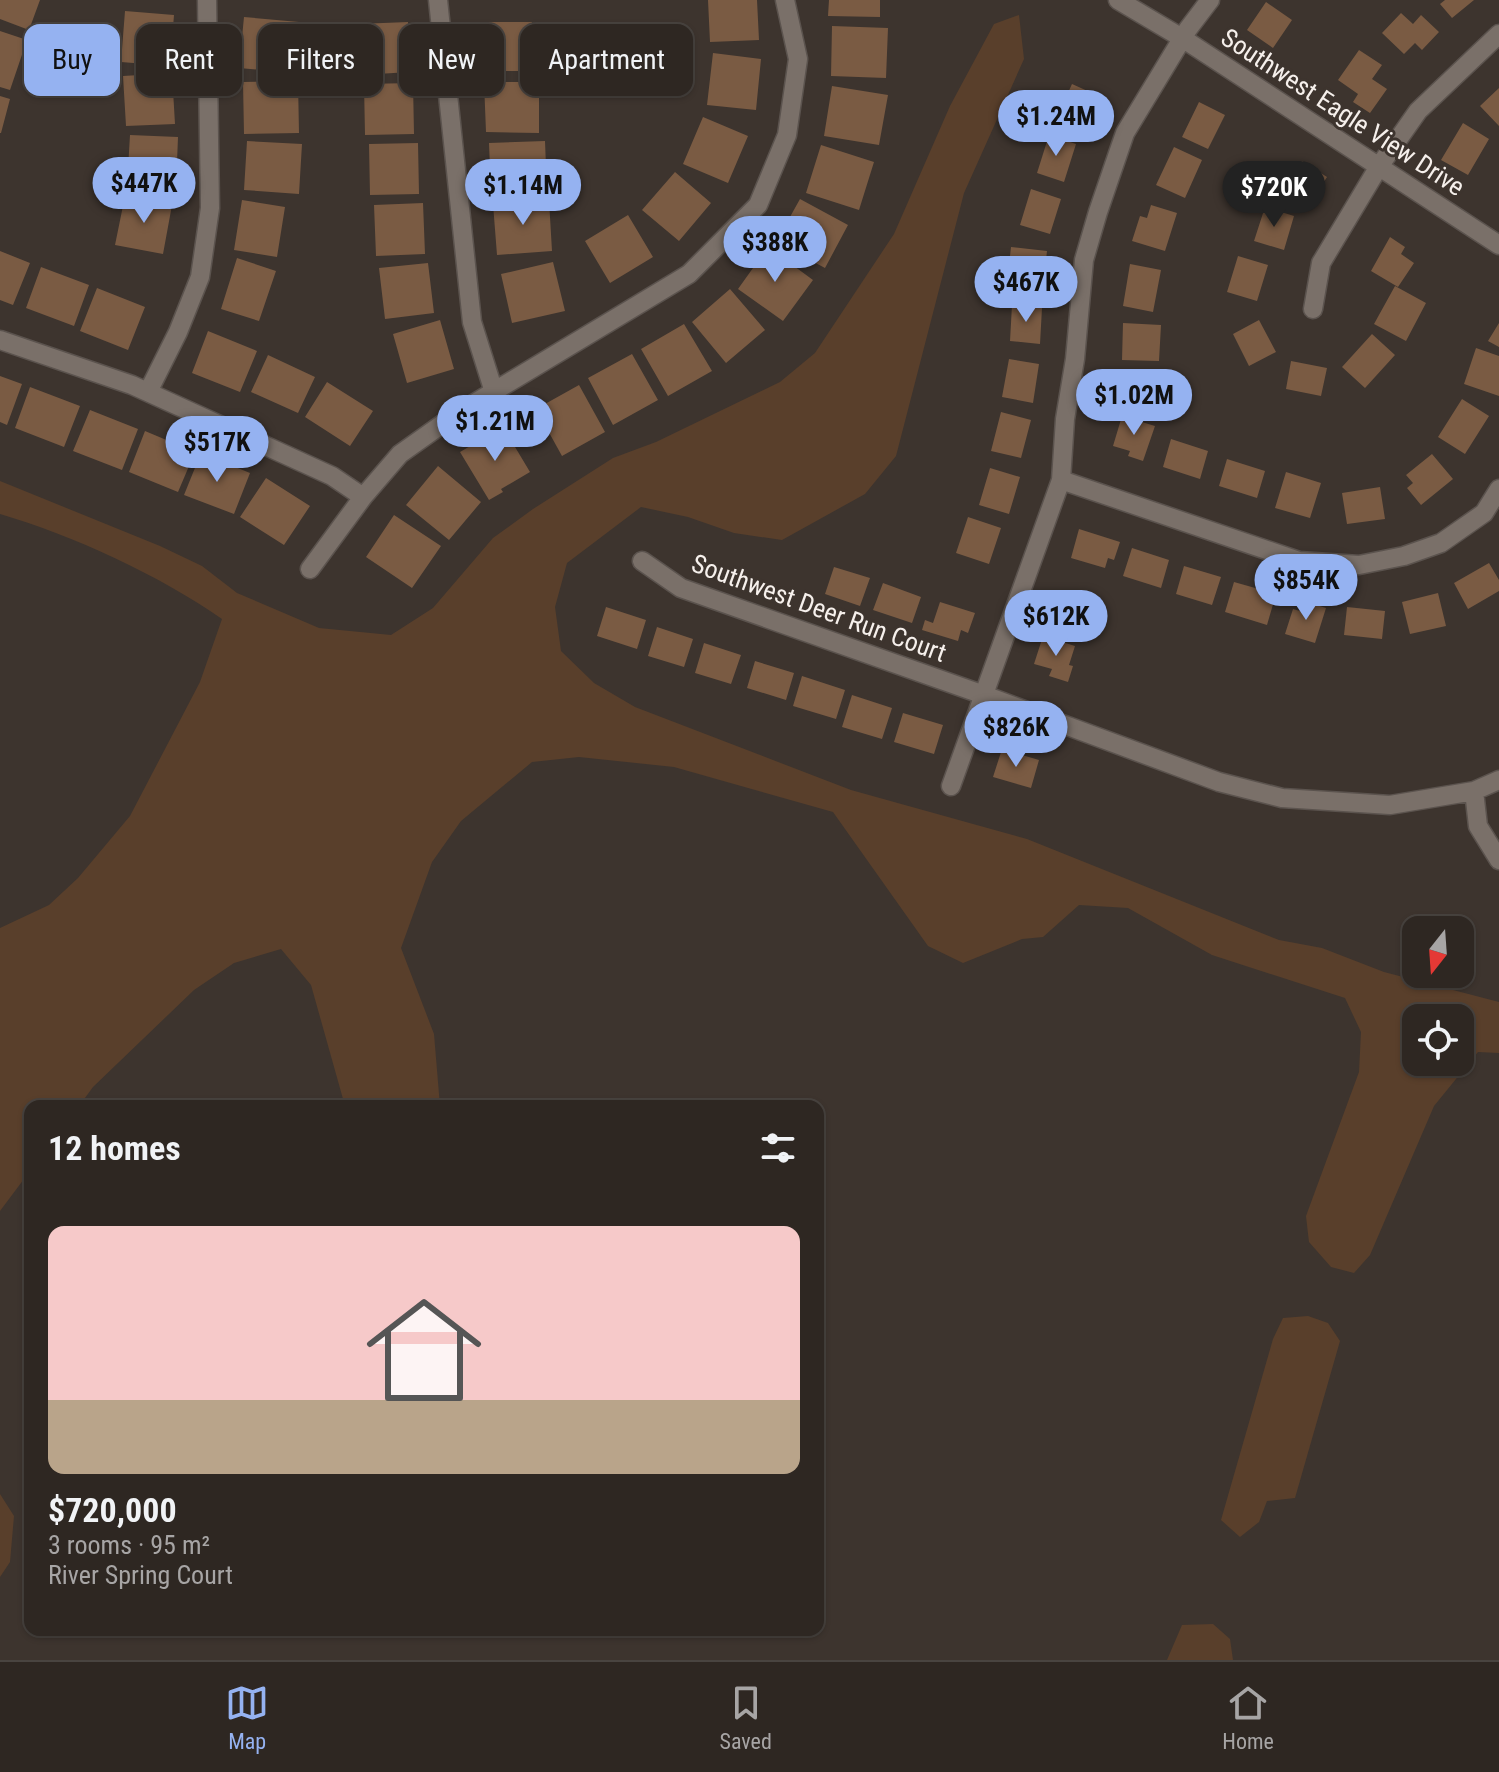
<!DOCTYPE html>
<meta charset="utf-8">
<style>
body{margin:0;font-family:"Roboto Condensed",sans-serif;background:#3a332f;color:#f1f3f6;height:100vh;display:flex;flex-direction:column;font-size:30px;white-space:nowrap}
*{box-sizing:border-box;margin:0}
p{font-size:26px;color:#a7a5a5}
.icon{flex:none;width:44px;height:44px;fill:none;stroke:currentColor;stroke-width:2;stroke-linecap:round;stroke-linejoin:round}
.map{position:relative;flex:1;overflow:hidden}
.sheet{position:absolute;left:24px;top:1100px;width:800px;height:536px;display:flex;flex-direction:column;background:#2e2722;border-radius:16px;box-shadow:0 2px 6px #0004,0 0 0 2px #494440}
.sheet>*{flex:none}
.guide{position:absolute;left:24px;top:24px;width:800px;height:72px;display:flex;gap:16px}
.needle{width:52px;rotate:197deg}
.controls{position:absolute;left:1402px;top:916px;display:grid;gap:16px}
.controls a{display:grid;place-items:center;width:72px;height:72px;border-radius:16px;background:#2e2722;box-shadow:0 2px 6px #0004,0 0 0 2px #494440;font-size:40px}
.price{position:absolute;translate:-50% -68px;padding:0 18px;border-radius:28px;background:#95b2f1;color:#111;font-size:26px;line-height:52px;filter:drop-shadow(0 2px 4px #0008)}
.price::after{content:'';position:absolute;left:50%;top:48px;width:24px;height:18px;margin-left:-12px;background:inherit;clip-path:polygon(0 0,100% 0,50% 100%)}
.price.on{background:#222;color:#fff}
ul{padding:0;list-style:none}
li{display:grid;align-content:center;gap:16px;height:424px;padding:0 24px}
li+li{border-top:2px solid #494440}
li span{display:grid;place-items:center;height:248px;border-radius:16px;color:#555}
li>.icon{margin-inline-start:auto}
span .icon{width:144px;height:144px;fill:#fffc;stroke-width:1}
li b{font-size:34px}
h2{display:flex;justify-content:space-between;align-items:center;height:96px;padding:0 24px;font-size:34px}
.pill{padding:0 28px;border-radius:16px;background:#2e2722;box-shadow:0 2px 6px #0004,0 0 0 2px #494440;font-size:28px;line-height:72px}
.pill.on{background:#95b2f1;color:#111}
.menu{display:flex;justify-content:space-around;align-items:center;height:112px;border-top:2px solid #494440;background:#2e2722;font-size:22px;color:#a7a5a5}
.menu a{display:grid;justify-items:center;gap:4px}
.menu .on{color:#95b2f1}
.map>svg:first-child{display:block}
.green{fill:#593f2b;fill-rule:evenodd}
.building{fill:#7a5b43}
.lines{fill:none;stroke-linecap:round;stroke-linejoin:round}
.minor-casing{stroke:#5b534e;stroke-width:21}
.minor{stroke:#7a7069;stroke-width:18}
.labels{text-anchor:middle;stroke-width:6;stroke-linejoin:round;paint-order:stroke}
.street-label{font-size:26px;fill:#f6f0ec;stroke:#3d342e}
</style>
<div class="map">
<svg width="1499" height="1660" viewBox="0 0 1499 1660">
<rect width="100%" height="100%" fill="#3d342e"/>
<!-- green -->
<path class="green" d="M1019,15L1024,59L964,193L896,456L865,494L782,540L734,533L688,517L641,507L567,563L555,607L561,651L594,683L635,707L851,790L1027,839L1279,940L1322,948L1384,972L1499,1002V1053L1478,1052L1434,1106L1370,1255L1354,1273L1331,1267L1309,1242L1306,1216L1359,1072L1361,1032L1345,998L1212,955L1128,908L1079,905L1043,937L1022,939L963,963L928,946L833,812L674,767L579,757L532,762L461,821L432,862L401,948L434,1034L440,1106H345L311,985L281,949L234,963L194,990L93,1087L79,1106H30V1171L0,1211V928L49,905L78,878L130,816L200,682L222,619C161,576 72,535 0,514V481L160,546L202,566L237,593L319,628L391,635L433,608L493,538L533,509L613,458L656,442L780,382L815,353L894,234L950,106L994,24ZM1416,1018H1460V1062H1416Z
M1308,1316L1328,1323L1340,1341L1295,1498L1267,1501L1259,1522L1240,1537L1221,1520L1273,1339L1283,1318Z
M0,1494L14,1516L10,1562L0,1577Z
M1213,1624L1230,1639L1233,1660H1167L1182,1625Z"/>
<!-- building -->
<path class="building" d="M0,0H40L29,30L0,19Z
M708,0H757L759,40L710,42Z
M829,0H880V17L828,16Z
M1445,0H1474L1452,18L1440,4Z
M1266,2L1292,20L1273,48L1247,30Z
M125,11L174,15L170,66L121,62Z
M1401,13L1413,24L1421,15L1439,32L1422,50L1415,43L1404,54L1382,33Z
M244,17L299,22L294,73L239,68Z
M408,22L410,72L361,75L358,24Z
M480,22H532V71H480Z
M832,26L888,28L886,78L831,76Z
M0,31L27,40L10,90L0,87Z
M1359,50L1382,65L1372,79L1387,89L1370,113L1353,102L1358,94L1338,80Z
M713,53L761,59L756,110L707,105Z
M172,73L175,124L126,126L123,76Z
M298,81L299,133L244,134L243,82Z
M484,82H539V133L486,132Z
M413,83L414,134L365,135L364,84Z
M1072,84L1101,97L1085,133L1056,119Z
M832,86L888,95L879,145L824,136Z
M1499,88V126L1480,106Z
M0,96L10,99L1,133H0Z
M1199,102L1225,115L1208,149L1182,137Z
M703,117L748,136L728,183L683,164Z
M1463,123L1489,139L1468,175L1441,160Z
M130,135L178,137L176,188L127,186Z
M1049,135L1076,144L1064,182L1037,173Z
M247,141L302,144L299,194L244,190Z
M545,141L547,192L491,194L489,143Z
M418,143L419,194L370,195L369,144Z
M821,145L874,162L859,210L806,193Z
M1174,147L1202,160L1185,198L1156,185Z
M1302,161L1327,177L1308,207L1270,183L1280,166L1293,174Z
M675,172L711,203L679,241L642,210Z
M1031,189L1061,199L1050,234L1020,225Z
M125,196L172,205L163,254L115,245Z
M800,199L848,225L825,268L776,242Z
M242,200L285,207L277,257L234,250Z
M549,200L552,251L497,255L493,204Z
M423,203L425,254L376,256L374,205Z
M1151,205L1177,213L1165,251L1132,241L1140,216L1147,218Z
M1265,207L1294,216L1284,250L1254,241Z
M628,215L653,257L610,283L585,241Z
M1390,237L1405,247L1401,254L1414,263L1398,287L1371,271Z
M768,247L813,280L783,321L738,289Z
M1011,247L1047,251L1043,287L1007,283Z
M0,251L30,263L13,305L0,300Z
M1238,256L1268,265L1257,301L1227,292Z
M237,258L276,271L259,321L221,309Z
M553,262L565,311L512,323L501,274Z
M428,263L434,313L385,319L379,268Z
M1130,264L1161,270L1153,312L1123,306Z
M41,267L89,285L74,326L26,308Z
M1395,286L1426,303L1406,341L1374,324Z
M97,288L145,307L128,350L80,331Z
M730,289L765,330L726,363L692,322Z
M1012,305L1042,308L1040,344L1010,341Z
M440,320L454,369L407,383L393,334Z
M1259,320L1276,352L1249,366L1233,334Z
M1123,323L1161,325L1159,361L1122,360Z
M1499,323V347L1488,341Z
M684,324L712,371L668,396L641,349Z
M208,331L257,351L240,392L192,373Z
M1372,334L1395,355L1365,388L1342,367Z
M1476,348L1499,356V396L1464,384Z
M632,354L658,400L613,425L588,378Z
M268,355L315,377L298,413L251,392Z
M1009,359L1039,364L1033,403L1002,397Z
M1291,361L1327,368L1321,396L1286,389Z
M0,376L22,384L7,425L0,422Z
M327,382L373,411L350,446L305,417Z
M579,385L605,432L562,456L536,409Z
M30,387L80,406L64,447L15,428Z
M1462,399L1489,416L1465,454L1438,437Z
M90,410L138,429L122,470L73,451Z
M1001,412L1031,420L1021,458L991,451Z
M1122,416L1155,426L1143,461L1128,456L1130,451L1113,446Z
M503,427L530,472L501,489L503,492L489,500L460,452Z
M145,431L195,452L178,492L129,472Z
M1171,439L1208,451L1200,479L1163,467Z
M201,453L250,473L234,514L184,495Z
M1432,454L1453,479L1421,505L1407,488L1413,483L1406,475Z
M1227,459L1265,471L1257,498L1219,486Z
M438,466L481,502L449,540L406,505Z
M990,468L1020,477L1009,514L979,505Z
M1286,472L1321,483L1310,518L1275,508Z
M266,478L310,506L284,545L240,517Z
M1380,487L1385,519L1347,524L1342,493Z
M394,515L441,546L412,588L366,557Z
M968,517L1001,528L989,564L956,553Z
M1079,529L1120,542L1114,560L1108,558L1105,568L1071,558Z
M1132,548L1169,560L1161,588L1123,576Z
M1489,563L1499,580V591L1468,609L1454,583Z
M1184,566L1221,577L1212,605L1176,594Z
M834,567L870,578L860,606L825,594Z
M1234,582L1276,594L1267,625L1225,612Z
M883,583L921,597L912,623L873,610Z
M1438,593L1446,626L1410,634L1402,602Z
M1304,601L1326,608L1315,643L1285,634L1293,609L1300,611Z
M940,602L975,613L968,633L961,630L958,641L922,630L925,620L933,623Z
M606,607L646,620L637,649L597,636Z
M1347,607L1385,611L1382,639L1344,635Z
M657,627L693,639L684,667L648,656Z
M1043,636L1075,646L1069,665L1073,666L1068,682L1049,676L1052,669L1034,664Z
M704,643L741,655L731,684L695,673Z
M755,661L794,673L786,700L747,688Z
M802,676L845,690L836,719L793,706Z
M852,695L892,708L882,739L842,727Z
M903,713L943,725L934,754L894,742Z
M1002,749L1039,760L1031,788L993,777Z"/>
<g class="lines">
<defs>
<path id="minor" d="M438,0L472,322L494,392
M1118,0L1182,38L1499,245
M1313,309L1321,263L1378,168L1418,111L1499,34
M0,340L132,385L332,476L363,497
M148,392L178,332L200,277L210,208L207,0
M1061,480L1299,561L1359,565L1404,556L1441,543L1484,513L1499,489
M642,561L681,588L984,695L1219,782L1282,798L1390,805L1474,791L1499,780
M310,569L363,497L400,454L455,415L689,274L758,205L787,135L798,59L785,0
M951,786L1061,480L1065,419L1075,359L1084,260L1098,212L1125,133L1188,29L1210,0
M1474,791L1478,826L1499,860"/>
</defs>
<!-- minor casing -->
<use href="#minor" class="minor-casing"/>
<!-- minor -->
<use href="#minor" class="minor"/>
</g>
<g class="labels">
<!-- street labels -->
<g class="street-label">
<text transform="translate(1343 112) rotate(33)" y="9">Southwest Eagle View Drive</text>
<text transform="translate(819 608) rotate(20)" y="9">Southwest Deer Run Court</text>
</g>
</g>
</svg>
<div class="controls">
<a><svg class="needle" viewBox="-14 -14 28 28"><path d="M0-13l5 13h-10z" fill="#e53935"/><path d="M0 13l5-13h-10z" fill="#a7a5a5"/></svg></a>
<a><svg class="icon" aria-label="locate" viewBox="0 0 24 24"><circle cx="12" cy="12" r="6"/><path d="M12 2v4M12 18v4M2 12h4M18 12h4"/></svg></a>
</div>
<b class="price" style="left:1056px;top:158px">$1.24M</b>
<b class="price" style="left:144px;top:225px">$447K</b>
<b class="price" style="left:523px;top:227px">$1.14M</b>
<b class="price on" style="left:1274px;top:229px">$720K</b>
<b class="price" style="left:775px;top:284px">$388K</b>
<b class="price" style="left:1026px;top:324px">$467K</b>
<b class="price" style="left:1134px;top:437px">$1.02M</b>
<b class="price" style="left:495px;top:463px">$1.21M</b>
<b class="price" style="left:217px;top:484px">$517K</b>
<b class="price" style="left:1306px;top:622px">$854K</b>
<b class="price" style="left:1056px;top:658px">$612K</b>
<b class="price" style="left:1016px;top:769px">$826K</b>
<div class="guide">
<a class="pill on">Buy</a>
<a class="pill">Rent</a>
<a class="pill">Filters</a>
<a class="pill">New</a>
<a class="pill">Apartment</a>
</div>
<section class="sheet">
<h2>12 homes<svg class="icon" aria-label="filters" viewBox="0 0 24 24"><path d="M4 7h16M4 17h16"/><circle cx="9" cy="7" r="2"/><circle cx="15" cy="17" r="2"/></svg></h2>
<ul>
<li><span style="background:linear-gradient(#f6c9c9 70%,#b9a48a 0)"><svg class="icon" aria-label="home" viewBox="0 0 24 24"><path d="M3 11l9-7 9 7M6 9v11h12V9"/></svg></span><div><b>$720,000</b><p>3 rooms · 95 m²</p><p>River Spring Court</p></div></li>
</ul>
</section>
</div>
<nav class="menu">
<a class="on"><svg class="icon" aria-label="map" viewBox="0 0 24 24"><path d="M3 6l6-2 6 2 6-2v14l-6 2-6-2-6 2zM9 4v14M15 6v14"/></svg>Map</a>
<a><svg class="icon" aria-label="saved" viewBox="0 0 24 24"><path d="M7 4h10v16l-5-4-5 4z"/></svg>Saved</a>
<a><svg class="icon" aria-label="home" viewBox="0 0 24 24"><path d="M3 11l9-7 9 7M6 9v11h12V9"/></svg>Home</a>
</nav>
